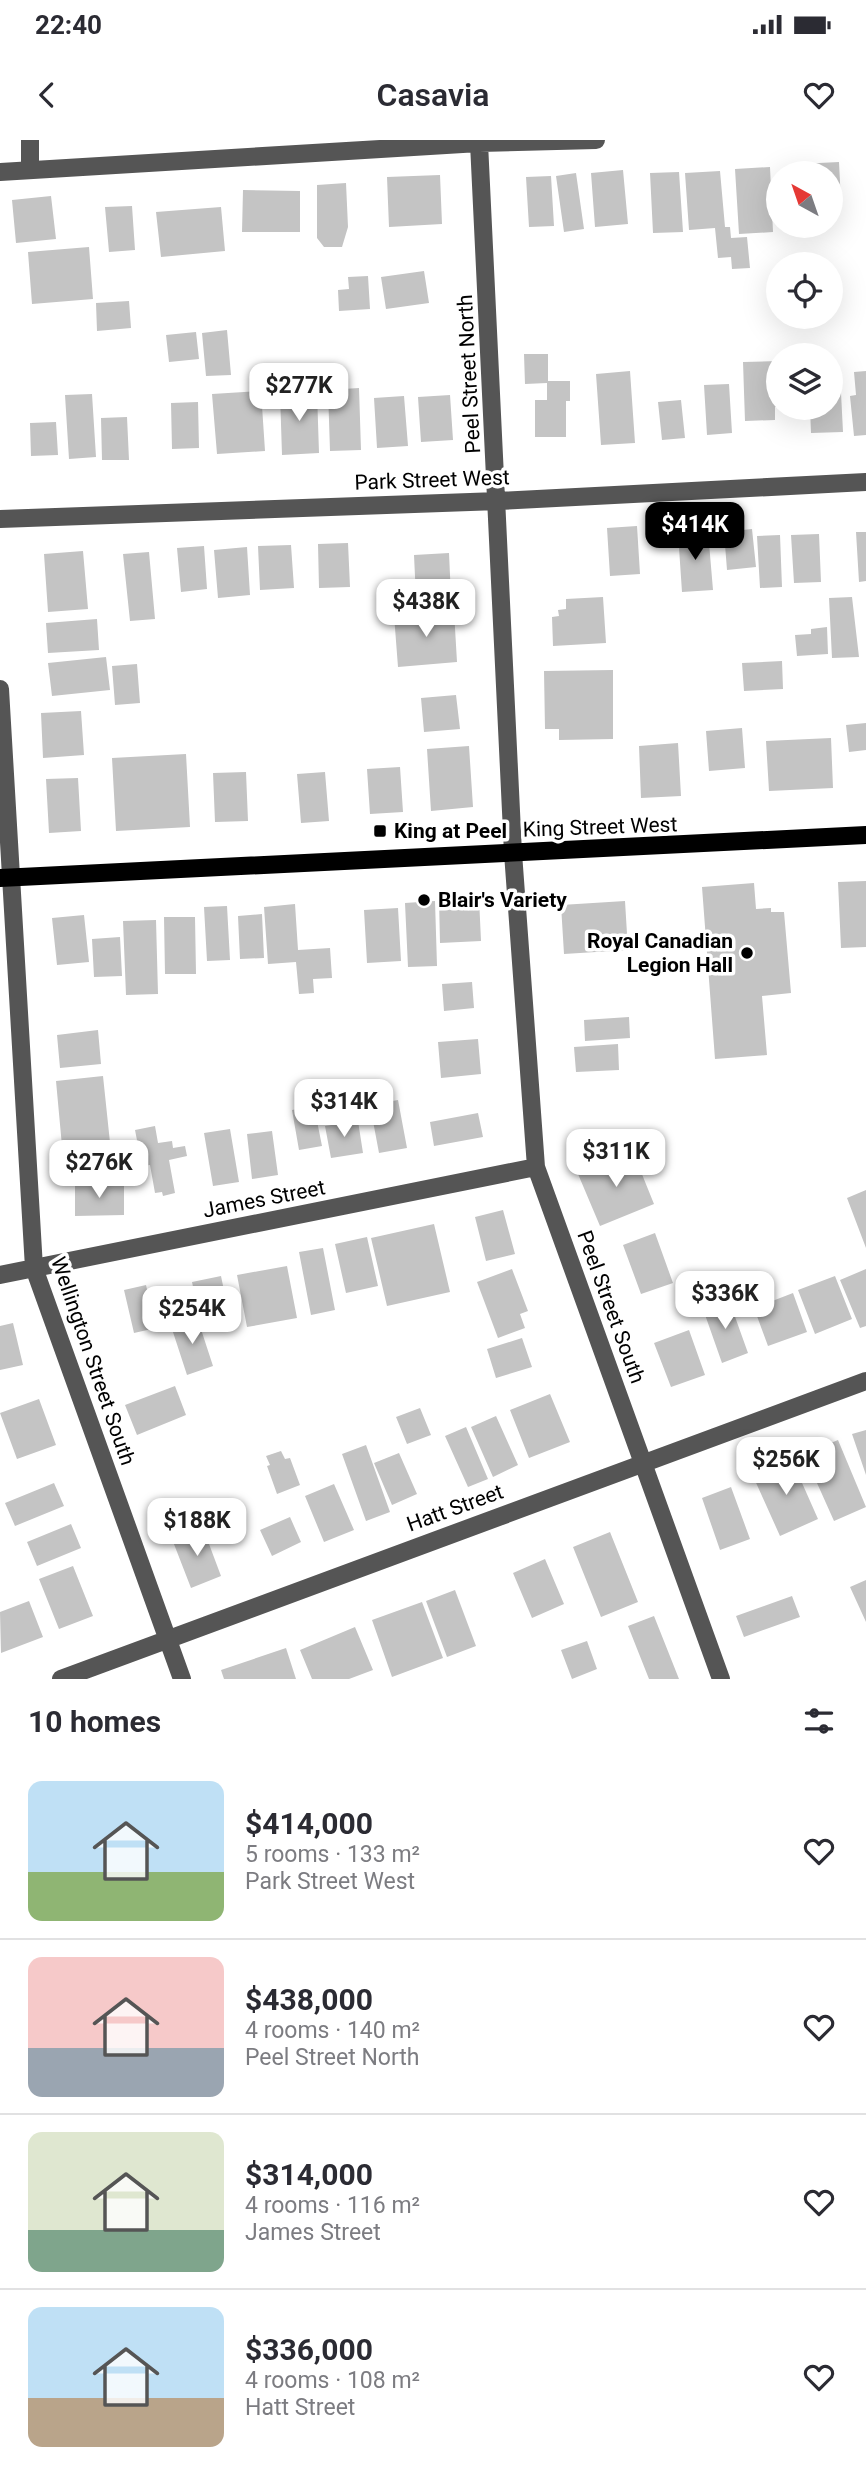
<!DOCTYPE html>
<meta charset="utf-8">
<style>
body{margin:0;font-family:Roboto,sans-serif;background:#f7f7f7;color:#2b2b33;height:100vh;display:flex;flex-direction:column;font-size:26px;white-space:nowrap}
*{box-sizing:border-box;margin:0}
p{font-size:23px;color:#7c7c81}
.icon{flex:none;width:38px;height:38px;fill:none;stroke:currentColor;stroke-width:2;stroke-linecap:round;stroke-linejoin:round}
.map{position:relative;height:1539px;overflow:hidden}
.drawer{display:flex;flex-direction:column;background:#fff;flex:1}
.drawer>*{flex:none}
.needle{width:46px;rotate:320deg}
.buttons{position:absolute;left:766px;top:21px;display:grid;gap:14px}
.buttons a{display:grid;place-items:center;width:77px;height:77px;border-radius:50%;background:#fff;box-shadow:0 7px 28px #0002;font-size:35px}
.price{position:absolute;translate:-50% -60px;padding:0 16px;border-radius:14px;background:#fff;color:#222;font-size:23px;line-height:46px;filter:drop-shadow(0 2px 4px #0008)}
.price::after{content:'';position:absolute;left:50%;top:42px;width:21px;height:16px;margin-left:-10px;background:inherit;clip-path:polygon(0 0,100% 0,50% 100%)}
.price.on{background:#000;color:#fff}
ul{padding:0;list-style:none}
li{display:flex;align-items:center;gap:21px;height:175px;padding:0 28px}
li+li{border-top:2px solid #e1e1e2}
li span{display:grid;place-items:center;flex:none;width:196px;height:140px;border-radius:14px;color:#555}
li>.icon{margin-inline-start:auto}
span .icon{width:84px;height:84px;fill:#fffc;stroke-width:1}
li b{font-size:30px}
h2{display:flex;justify-content:space-between;align-items:center;height:84px;padding:0 28px;font-size:30px}
.status{display:flex;justify-content:space-between;align-items:center;height:49px;padding:0 35px;background:#fff;direction:ltr}
.status svg{height:19px;fill:currentColor}
header{display:flex;justify-content:space-between;align-items:center;height:91px;padding:0 28px;background:#fff;font-size:32px;font-weight:600}
.map>svg:first-child{display:block}
.building{fill:#c4c4c4}
.lines{fill:none;stroke-linecap:round;stroke-linejoin:round}
.minor{stroke:#555;stroke-width:18}
.major{stroke:#000;stroke-width:18}
.poi-dot{fill:#000;stroke:#fff;stroke-width:2.5}
.labels{text-anchor:middle;stroke-width:7;stroke-linejoin:round;paint-order:stroke}
.street-label{font-size:21px;fill:#000;stroke:#fff}
.poi-label{font-size:21px;font-weight:bold;fill:#000;stroke:#fff;text-anchor:start}
</style>
<div class="status"><b>22:40</b><svg viewBox="0 0 49 12"><path d="M0 12V9h3v3zM5 12V6h3v6zM10 12V3h3v9zM15 12V0h3v12zM26 1h20v11H26zM47 4h2v5h-2z"/></svg></div>
<header><svg class="icon" aria-label="back" viewBox="0 0 24 24"><path d="M15 5l-7 7 7 7"/></svg>Casavia<svg class="icon" aria-label="heart" viewBox="0 0 24 24"><path d="M12 20l-8-8c-3-5 5-10 8-4 3-6 11-1 8 4z"/></svg></header>
<div class="map">
<svg width="866" height="1539" viewBox="0 0 866 1539">
<rect width="100%" height="100%" fill="#fff"/>
<!-- building -->
<path class="building" d="M839,22L841,62L831,63V33H799V24Z
M770,27L773,92L739,94L735,29Z
M623,30L628,84L595,87L591,33Z
M720,31L725,87H730L731,98L747,97L750,128L732,129L731,117L718,118L715,88L689,90L685,33Z
M679,32L683,92L653,93L650,33Z
M576,33L584,89L564,92L556,36Z
M440,35L442,84L389,87L387,37Z
M551,36L554,86L529,87L526,37Z
M346,43L348,87L342,107H324L317,98V45Z
M243,50L300,51V92H242Z
M51,56L56,99L16,103L12,60Z
M132,66L135,110L109,112L105,67Z
M221,67L225,111L161,117L156,72Z
M89,107L93,159L32,164L28,112Z
M424,131L429,163L386,169L381,137Z
M368,136L370,169L339,171L338,150L349,149L348,137Z
M129,161L131,188L97,191L96,163Z
M227,190L231,235L206,236L202,193Z
M196,192L199,219L169,222L166,195Z
M524,214H548V241H570V261H566V297H535V260H547V243L525,244Z
M779,221V267H775V280L745,281L743,222Z
M630,231L635,303L601,305L596,234Z
M866,231V295L854,296L850,256L856,255L854,232Z
M840,233L843,292L811,293L810,268H831V234Z
M729,244L732,293L707,295L704,245Z
M359,248L361,310L330,311L328,250Z
M261,251L265,311L217,314L212,254Z
M317,252L319,313L282,315L280,253Z
M92,254L96,317L69,319L65,255Z
M450,255L453,300L421,302L418,257Z
M404,256L408,306L377,308L374,258Z
M681,260L685,298L662,300L658,262Z
M198,262L199,308L172,309L171,263Z
M127,277L129,320H102L101,278Z
M56,282L58,315L31,316L30,283Z
M637,386L640,434L610,436L607,388Z
M752,389L756,427L727,430L724,392Z
M708,391L713,450L682,452L678,393Z
M856,392H866V441L859,442Z
M819,394L821,442L794,443L791,395Z
M780,395L782,447L760,448L757,396Z
M348,403L350,447L319,448L318,404Z
M291,405L294,448L260,450L258,406Z
M204,406L207,449L181,452L177,408Z
M247,407L250,455L218,458L214,410Z
M83,411L88,469L48,472L44,414Z
M149,412L155,479L130,481L123,414Z
M449,413L451,457L416,458L414,415Z
M603,457L606,503L553,506L552,477L559,476L558,470L566,469V459Z
M852,457L859,517L832,518L829,458Z
M454,471L457,522L398,527L394,475Z
M97,479L99,510L48,513L46,483Z
M827,487L828,514L797,516L795,495L811,494V489Z
M106,517L110,550L52,556L48,523Z
M782,521L783,549L744,551L742,523Z
M137,524L140,563L115,565L112,526Z
M613,530V599L559,600V589H545L544,531Z
M456,555L460,589L424,592L421,558Z
M81,571L84,615L43,618L41,573Z
M866,583V610L849,612L846,585Z
M742,588L745,628L709,631L706,591Z
M831,598L833,648L769,651L766,601Z
M678,603L681,656L641,658L639,606Z
M469,606L473,667L431,671L427,609Z
M186,614L190,687L116,691L112,618Z
M400,627L403,672L370,674L367,629Z
M246,632L248,681L215,682L213,633Z
M325,632L329,681L301,683L297,634Z
M78,638L81,691L49,693L46,639Z
M866,741V807L841,808L838,742Z
M754,743L756,769L771,768V772H784L791,853L762,856L767,915L715,919L702,747Z
M479,758L481,801L440,803L439,759Z
M435,761L437,826L408,827L405,763Z
M625,761L628,810L564,814L561,765Z
M295,764L298,810L330,808L332,838L313,839L314,853L299,854L296,822L268,824L264,767Z
M227,766L230,820L207,821L204,767Z
M398,768L401,821L367,823L364,770Z
M262,774L264,818L240,819L238,776Z
M84,775L89,822L57,825L52,778Z
M164,777H195L196,834H165Z
M156,780L158,854L126,855L123,781Z
M120,797L122,836L94,837L92,799Z
M472,842L474,868L444,871L442,844Z
M629,877L630,898L585,901L584,880Z
M98,890L101,924L60,928L57,895Z
M478,899L481,934L441,938L438,902Z
M618,904L619,930L576,932L574,907Z
M103,936L111,1012L63,1017L56,941Z
M398,960L407,1008L379,1013L370,965Z
M314,966L322,1006L299,1010L292,970Z
M478,973L483,997L434,1006L430,982Z
M358,981L363,1013L331,1018L325,986Z
M155,986L158,1003L172,1001L173,1008L185,1006L187,1016L169,1020L175,1053L163,1056L162,1052L155,1053L150,1025L142,1026L135,990Z
M230,989L239,1042L213,1046L204,993Z
M272,991L278,1035L252,1039L247,994Z
M633,1012L654,1064L600,1086L578,1034Z
M75,1045H124V1075L75,1076Z
M866,1050V1108L847,1058Z
M503,1070L515,1114L486,1121L475,1077Z
M434,1084L450,1152L387,1166L371,1098Z
M655,1093L673,1143L641,1154L623,1105Z
M367,1097L378,1146L346,1153L335,1104Z
M323,1108L335,1170L311,1175L299,1112Z
M287,1126L297,1178L247,1187L237,1135Z
M512,1129L528,1171L520,1174L525,1188L498,1198L477,1142Z
M866,1129V1186L860,1188L840,1140Z
M221,1136L231,1184L202,1190L192,1142Z
M835,1136L852,1179L815,1194L798,1150Z
M146,1145L156,1188L134,1193L124,1150Z
M793,1153L807,1192L768,1206L754,1168Z
M729,1160L748,1213L722,1223L703,1169Z
M197,1177L213,1226L187,1235L171,1186Z
M13,1183L23,1225L0,1230V1186Z
M689,1190L705,1235L671,1247L654,1203Z
M522,1198L532,1227L496,1238L487,1209Z
M175,1246L186,1275L137,1295L125,1265Z
M550,1254L570,1302L529,1318L510,1270Z
M39,1259L56,1305L17,1319L0,1273Z
M420,1268L431,1295L407,1304L396,1277Z
M496,1276L518,1325L493,1337L471,1287Z
M466,1287L488,1339L468,1347L445,1296Z
M866,1290V1335L852,1294Z
M838,1300L866,1367L834,1381L804,1314Z
M366,1305L390,1372L366,1381L342,1314Z
M281,1311L285,1319L290,1318L300,1345L277,1354L267,1326L270,1325L266,1316Z
M399,1313L417,1354L392,1365L374,1323Z
M791,1318L818,1379L780,1396L753,1336Z
M54,1343L64,1366L15,1386L5,1363Z
M334,1344L354,1390L324,1402L305,1356Z
M731,1347L750,1399L720,1410L702,1358Z
M290,1377L301,1402L272,1416L260,1390Z
M71,1384L81,1408L37,1426L27,1402Z
M203,1388L221,1436L191,1448L172,1399Z
M610,1392L638,1462L601,1477L573,1407Z
M545,1419L564,1464L532,1478L513,1433Z
M73,1426L93,1476L59,1489L39,1439Z
M866,1440V1482L850,1447Z
M455,1450L476,1506L447,1517L426,1461Z
M792,1456L800,1477L744,1497L736,1476Z
M29,1461L43,1497L1,1513L0,1472Z
M422,1462L443,1518L392,1537L372,1480Z
M654,1476L679,1539H649L628,1486Z
M355,1487L373,1530L349,1539H312L300,1510Z
M587,1501L597,1529L572,1539L561,1510Z
M286,1508L296,1539H224L221,1530Z"/>
<g class="lines">
<!-- minor -->
<path class="minor" d="M30,0V29
M479,3L513,713L536,1027L721,1539
M0,32L479,3L596,0
M0,379L498,361L866,342
M0,549L34,1128L182,1539
M0,1135L536,1027
M61,1539L866,1241"/>
<!-- major -->
<path class="major" d="M0,738L866,695"/>
</g>
<!-- markers -->
<g class="poi-dot">
<rect x="373" y="684" width="14" height="14" rx="3.5"/>
<circle cx="424" cy="760" r="7"/>
<circle cx="747" cy="813" r="7"/>
</g>
<g class="labels">
<!-- street labels -->
<g class="street-label">
<text transform="translate(469 234) rotate(-93)" y="7">Peel Street North</text>
<text transform="translate(432 340) rotate(-2)" y="7">Park Street West</text>
<text transform="translate(600 687) rotate(-2)" y="7">King Street West</text>
<text transform="translate(264 1059) rotate(-11)" y="7">James Street</text>
<text transform="translate(611 1167) rotate(70)" y="7">Peel Street South</text>
<text transform="translate(93 1221) rotate(71)" y="7">Wellington Street South</text>
<text transform="translate(455 1368) rotate(-20)" y="7">Hatt Street</text>
</g>
<!-- poi labels -->
<g class="poi-label">
<text x="394" y="698">King at Peel</text>
<text x="438" y="767">Blair's Variety</text>
<text x="733" y="808" text-anchor="end">Royal Canadian<tspan x="733" dy="24">Legion Hall</tspan></text>
</g>
</g>
</svg>
<div class="buttons">
<a><svg class="needle" viewBox="-14 -14 28 28"><path d="M0-13l5 13h-10z" fill="#e53935"/><path d="M0 13l5-13h-10z" fill="#7c7c81"/></svg></a>
<a><svg class="icon" aria-label="locate" viewBox="0 0 24 24"><circle cx="12" cy="12" r="6"/><path d="M12 2v4M12 18v4M2 12h4M18 12h4"/></svg></a>
<a><svg class="icon" aria-label="layers" viewBox="0 0 24 24"><path d="M12 4l9 5-9 5-9-5zM3 14l9 5 9-5"/></svg></a>
</div>
<b class="price" style="left:299px;top:283px">$277K</b>
<b class="price on" style="left:695px;top:422px">$414K</b>
<b class="price" style="left:426px;top:499px">$438K</b>
<b class="price" style="left:344px;top:999px">$314K</b>
<b class="price" style="left:616px;top:1049px">$311K</b>
<b class="price" style="left:99px;top:1060px">$276K</b>
<b class="price" style="left:725px;top:1191px">$336K</b>
<b class="price" style="left:192px;top:1206px">$254K</b>
<b class="price" style="left:786px;top:1357px">$256K</b>
<b class="price" style="left:197px;top:1418px">$188K</b>
</div>
<section class="drawer">
<h2>10 homes<svg class="icon" aria-label="filters" viewBox="0 0 24 24"><path d="M4 7h16M4 17h16"/><circle cx="9" cy="7" r="2"/><circle cx="15" cy="17" r="2"/></svg></h2>
<ul>
<li><span style="background:linear-gradient(#bfe0f5 65%,#8fb573 0)"><svg class="icon" aria-label="home" viewBox="0 0 24 24"><path d="M3 11l9-7 9 7M6 9v11h12V9"/></svg></span><div><b>$414,000</b><p>5 rooms · 133 m²</p><p>Park Street West</p></div><svg class="icon" aria-label="heart" viewBox="0 0 24 24"><path d="M12 20l-8-8c-3-5 5-10 8-4 3-6 11-1 8 4z"/></svg></li>
<li><span style="background:linear-gradient(#f6c9c9 65%,#9aa5b1 0)"><svg class="icon" aria-label="home" viewBox="0 0 24 24"><path d="M3 11l9-7 9 7M6 9v11h12V9"/></svg></span><div><b>$438,000</b><p>4 rooms · 140 m²</p><p>Peel Street North</p></div><svg class="icon" aria-label="heart" viewBox="0 0 24 24"><path d="M12 20l-8-8c-3-5 5-10 8-4 3-6 11-1 8 4z"/></svg></li>
<li><span style="background:linear-gradient(#dfe7d0 70%,#7fa58c 0)"><svg class="icon" aria-label="home" viewBox="0 0 24 24"><path d="M3 11l9-7 9 7M6 9v11h12V9"/></svg></span><div><b>$314,000</b><p>4 rooms · 116 m²</p><p>James Street</p></div><svg class="icon" aria-label="heart" viewBox="0 0 24 24"><path d="M12 20l-8-8c-3-5 5-10 8-4 3-6 11-1 8 4z"/></svg></li>
<li><span style="background:linear-gradient(#bfe0f5 65%,#b9a48a 0)"><svg class="icon" aria-label="home" viewBox="0 0 24 24"><path d="M3 11l9-7 9 7M6 9v11h12V9"/></svg></span><div><b>$336,000</b><p>4 rooms · 108 m²</p><p>Hatt Street</p></div><svg class="icon" aria-label="heart" viewBox="0 0 24 24"><path d="M12 20l-8-8c-3-5 5-10 8-4 3-6 11-1 8 4z"/></svg></li>
</ul>
</section>
